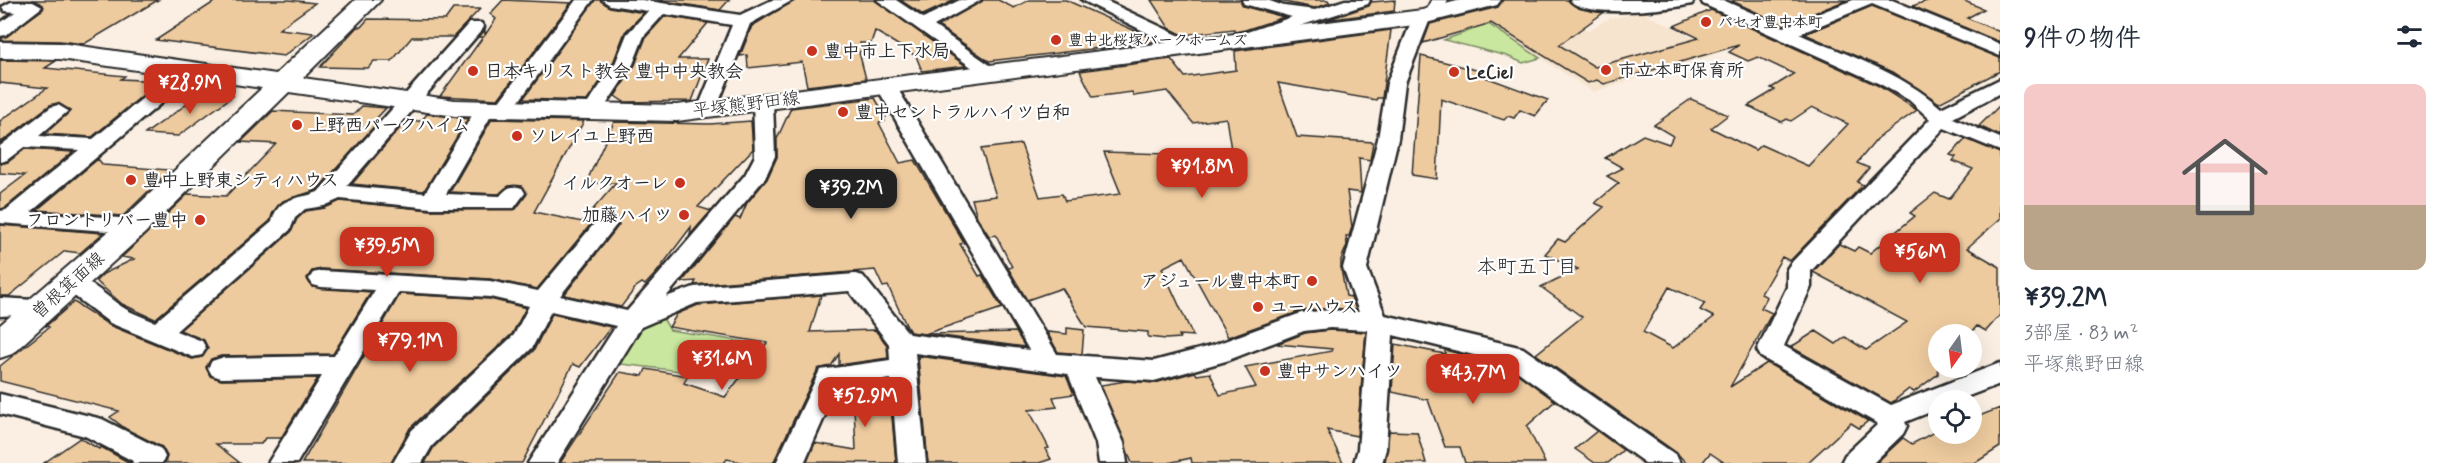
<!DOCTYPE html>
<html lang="ja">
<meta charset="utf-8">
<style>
body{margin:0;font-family:Mynerve,"Klee One",sans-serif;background:#f2f2f3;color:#1f2937;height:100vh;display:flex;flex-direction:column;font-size:22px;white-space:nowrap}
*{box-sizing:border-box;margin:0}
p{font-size:20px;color:#747a83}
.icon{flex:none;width:33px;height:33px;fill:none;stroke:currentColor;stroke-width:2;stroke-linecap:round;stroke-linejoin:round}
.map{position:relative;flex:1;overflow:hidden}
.side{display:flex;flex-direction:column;background:#fff;width:450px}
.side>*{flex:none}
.needle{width:39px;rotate:194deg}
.buttons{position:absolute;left:1928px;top:324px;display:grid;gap:12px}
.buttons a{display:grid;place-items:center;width:54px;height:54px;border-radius:50%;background:#fff;box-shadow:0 6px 24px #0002;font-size:30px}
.price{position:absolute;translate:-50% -51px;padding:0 14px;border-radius:12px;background:#c8321e;color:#fff;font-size:20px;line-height:39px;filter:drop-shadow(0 2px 3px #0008)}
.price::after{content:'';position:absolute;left:50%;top:36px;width:18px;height:14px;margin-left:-9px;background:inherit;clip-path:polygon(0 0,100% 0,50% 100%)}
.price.selected{background:#222;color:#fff}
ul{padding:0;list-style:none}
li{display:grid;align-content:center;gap:12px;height:318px;padding:0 24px}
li+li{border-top:2px solid #e0e1e3}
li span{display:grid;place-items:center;height:186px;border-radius:12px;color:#555}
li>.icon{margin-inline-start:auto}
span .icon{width:108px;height:108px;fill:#fffc;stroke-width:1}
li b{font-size:26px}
h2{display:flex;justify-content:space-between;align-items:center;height:72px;padding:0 24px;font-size:26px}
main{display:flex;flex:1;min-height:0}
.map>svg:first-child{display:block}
.built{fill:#f6e4ce}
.green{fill:#c9e79e;stroke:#7a8964;stroke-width:1.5}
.building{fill:#eecb9f;stroke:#2b2b2b;stroke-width:1.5;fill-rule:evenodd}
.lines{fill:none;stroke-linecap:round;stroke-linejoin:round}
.street-casing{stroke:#2b2b2b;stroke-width:5}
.secondary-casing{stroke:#2b2b2b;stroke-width:4}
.street{fill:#fff;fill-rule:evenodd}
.secondary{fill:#fff;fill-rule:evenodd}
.poi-dot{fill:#c8321e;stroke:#fff;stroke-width:2}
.labels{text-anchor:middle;stroke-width:4.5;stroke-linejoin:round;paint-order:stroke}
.far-poi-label{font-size:15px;font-weight:bold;fill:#2b2b2b;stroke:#fff;text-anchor:start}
.poi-label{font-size:18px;font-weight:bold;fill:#2b2b2b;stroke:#fff;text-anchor:start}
.street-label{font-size:18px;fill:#2b2b2b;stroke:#fff}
.neighbourhood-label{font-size:20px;fill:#2b2b2b;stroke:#fff}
</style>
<main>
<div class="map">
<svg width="2000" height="463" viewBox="0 0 2000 463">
<rect width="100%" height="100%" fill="#faefe2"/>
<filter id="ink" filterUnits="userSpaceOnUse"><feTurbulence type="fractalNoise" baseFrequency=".0167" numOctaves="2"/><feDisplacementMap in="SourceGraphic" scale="12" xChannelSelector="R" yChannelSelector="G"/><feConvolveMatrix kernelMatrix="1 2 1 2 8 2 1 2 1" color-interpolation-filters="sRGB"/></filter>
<g filter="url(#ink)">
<!-- built -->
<path class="built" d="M1512,3L1569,25L1589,30L1610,18L1642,12L1722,52L1593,92L1475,15L1484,13L1481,10Z"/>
<!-- green -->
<path class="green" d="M1475,15L1540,58L1523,63L1507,56L1444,40L1472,30Z
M661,315L670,330L758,344L734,373L689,372L612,363L627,340Z"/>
<!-- building -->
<path class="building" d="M34,0H158L84,44L60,41L0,40L43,9V5Z
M217,0H289L315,3L279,29L314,33L284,56L156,40Z
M503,0L571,3L498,99L440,96L483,37H479L485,30V35L496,19L490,14Z
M595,0H600L610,7L644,13L625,32L613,63L587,101L523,99Z
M657,0H729L720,10Z
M795,0H875L966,66L922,71L916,56L875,31L871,43H860L862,51L859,52L866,79L807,86L802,62L748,68L747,55L740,56L752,26Z
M900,0H955L923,15Z
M983,0H998L1014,8L1029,0H1066L1158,41L989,61L938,26Z
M1151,0H1240L1243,6L1284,17L1245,30L1234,32V29L1183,35L1169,28Z
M1274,0H1328L1330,3L1315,8Z
M1395,0L1394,11L1326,20L1369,6L1371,2Z
M1503,0H1568L1578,8L1603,13L1559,45L1595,67L1699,38L1674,26L1711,10L1879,86L1917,110L1878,138L1857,163L1869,168L1857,182L1863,185L1858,190L1790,261L1782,257L1761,294L1767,297L1761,308L1772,313L1730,387L1767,363L1868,421L1859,428L1851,423L1807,463H1725L1710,453L1702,463H1686L1677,453L1536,354L1582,317L1541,287L1578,269L1545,254L1558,239L1565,242L1604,207L1595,203L1619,183L1607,176L1623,168L1605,158L1643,135L1669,144L1673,136L1654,125L1691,99L1728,115L1711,128L1755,150L1761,145L1808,166L1848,124L1812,107L1791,121L1787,119L1782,122L1748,106L1775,90L1771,88L1794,74L1758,57L1748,61L1729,52L1739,45L1604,84L1597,80L1588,83L1491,23L1423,43L1430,24L1498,7ZM1669,287L1705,303L1700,310L1714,317L1673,348L1643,332Z
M1735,0H1847L1784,25L1732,1Z
M1930,0H1962L1984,9L1967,18L2000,32V42L1912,6Z
M1872,6L2000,58V71L1939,103L1892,72L1805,34Z
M453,9H480L453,37H412L392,61H374L368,68L320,67L357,27H361L368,19L445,20Z
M665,16L708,23L678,59H708L692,101L624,102L615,96L635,65L646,37Z
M1391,30L1382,98H1377L1376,100L1278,83L1297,137L1373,142L1370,160L1359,158L1361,193L1347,191L1352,227L1349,236H1346L1347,245L1341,260V269L1346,296L1351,297L1356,310L1330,308L1301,311L1228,337L1184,257L1162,268L1193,336L1179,335L1180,338L1166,339L1148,337V332L1086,327L1062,288L1027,300L1008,268L1012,267L996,235L989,236L977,217L972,199L996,196L981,149L1021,144L1040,197L1062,194L1065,201L1121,194L1104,152L1232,156L1226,118L1193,123L1167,91L1134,96L1132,92L1093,97L1080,71L1171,59L1185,77L1236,70L1235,51Z
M1421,56L1484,72L1477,74L1548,100L1535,116L1520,110L1514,118L1508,116L1504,120L1441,99L1437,179L1412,175Z
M0,60L56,61L45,68L125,76L121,79L160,81L92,137L45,134L70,111L57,103L50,105L0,143V121L47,88L0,83Z
M204,92L233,96L178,136L145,134Z
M875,98L886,117L883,118L885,121L879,123L900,163L915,160L964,243L960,244L979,276L982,275L1002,308L925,334L910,332L907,327L888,286L883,287L875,270L694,285L696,281L682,282L735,217L740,219L747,203L767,179L777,157V139L791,108Z
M2000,105V136L1979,126Z
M362,106L386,108L374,121H379L317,190L283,201L273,212L270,221L155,319L122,304L96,281L103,274L134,259L122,257L188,194L226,196L276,144L241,142L273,111L353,115Z
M427,114L468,119L424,191L352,184L406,121H421Z
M492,119L584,121L534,212L582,222L616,183H586L614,122L710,124L751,121L753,149L698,207L711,211L690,235L691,227L657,272L645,285L642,283L636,287L621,307L564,295L619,225L616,218L607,215L596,218L537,289L490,279L321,269L312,271L307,278L312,287L371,292L333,354L221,356L211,359L206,367L210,376L221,380L318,378L281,438H265L261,444H216L240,463H165L167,456L162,447L126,429L110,417L119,411L0,381V366L49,327L46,326L74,302L109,325L192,359L202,357L208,349L204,340L180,330L291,232L297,219L306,211L325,208L340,201L431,210L516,209L527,194L522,186H509L499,194L450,192Z
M1966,139L2000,153V219L1967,248L2000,267V315L1986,331L1977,326L1970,334H1938V374L1914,392L1909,389L1891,403L1791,347L1816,331L1836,344L1845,337L1866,350L1907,322L1813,272L1839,244L1854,251L1858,247L1870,253L1915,216L1910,213L1935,193L1949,199L1973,169L1953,161L1956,157L1950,155Z
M25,149L73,152L5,208L0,209V194L25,175L0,173V164L8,162Z
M98,159L103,165L170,170L123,216L37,210Z
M0,225L103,233L80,253L65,251L9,296H0Z
M400,294L490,299L526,308L512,334L410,428L391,463H302Z
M821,295L810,332L875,330L887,345L888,358L839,365V354L831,366L818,369L773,463H746L727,459L724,463H560L620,372L643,376L646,369L688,376L684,383L725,397L767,343L669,327L677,314L698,305Z
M552,314L611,327L580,367L573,364L522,463H425L434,447L534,350Z
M1067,328L1084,330L1082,354L1058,352L1047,332L1067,334Z
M1330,330L1366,332L1357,436L1327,430L1343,463H1192L1191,458L1168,463H1132L1101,385L1126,381L1155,383L1195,372L1197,375L1210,373L1220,395L1256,387L1245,367L1332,351V349L1277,344L1305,333Z
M1016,332L1025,347L927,334Z
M1395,344L1445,354V350L1483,360L1484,390L1510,368L1555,401L1527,426L1545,463H1465L1460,447H1445L1428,400L1392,392Z
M918,356L1066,376L1074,394L1053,397L1057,407L1029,410L1049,448L1045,449L1051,459L1039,463H928Z
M889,382L896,463L807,462L815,443L856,450L854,407L842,408L841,388Z
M2000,408V447L1975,463H1876L1903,438L1912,444L1938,430V434H1971V419Z
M1389,431L1417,432L1426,463H1385Z
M1597,431L1623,450L1608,463H1595L1575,449Z
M80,438L99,449L101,447L130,463H44Z"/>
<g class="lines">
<defs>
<path id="street" d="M576,0H593L511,112L504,114L495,109L446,194L500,196C507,188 511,185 522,188L525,193L514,208H431L340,199L324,206L305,209L295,218L290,230L176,331L202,341L206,348L202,355L193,357L110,323L73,295L59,291L55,285L59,279C87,271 106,299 129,311C137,315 146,318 155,322L272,222C278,195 299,200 318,192L469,23H481L484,27L481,31L347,186L425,193L479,104L486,102L495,107Z
M602,0H642L740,15L772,0H793L750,24L714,114H700L697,110L732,25L664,14L644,36L633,64L600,114L593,116L583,110L615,64L627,34L648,11L610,5Z
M877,0H896L923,18L960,0H981L934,26L1000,72L991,78L984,76Z
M1082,0H1104L1193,42L1196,46L1193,50H1181Z
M1242,0H1267L1284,6L1315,10L1345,0H1370L1368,4L1247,43L1238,38L1241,34L1292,17L1244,4Z
M1432,0H1448L1439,19H1430L1405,83L1398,139L1367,268L1385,315L1523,348L1676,455L1680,463H1645L1506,363L1393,335L1386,449L1382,463H1354L1358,449L1368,330L1330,328L1304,331L1226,361L1154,381L1095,377L1124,443L1127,463H1099L1096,443L1068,374L915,353L926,463H898L891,379L838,386L804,463H776L820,370L890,360L889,344L849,291L697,303L641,327L557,463H528L616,326L551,311L532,348L432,446L422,463H393L412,430L514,335L529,306L490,297L399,292L297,463H268L322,376L221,378L212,375L208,368L212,361L221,358L334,356L375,290L321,287L313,285L309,279L313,273L321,271L490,281L538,291L598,219L606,217L614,219L617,224L560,296L627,311L745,175L755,156L753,102L763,96L773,102L775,156L765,178L666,297L694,287L855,274L863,276L909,334L1029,350L876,86L886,80L896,86L1057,354L1154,361L1211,346L1301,313L1330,310L1359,312L1343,268L1378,139L1387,83L1413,17L1416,13H1425Z
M1570,0H1694L1692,4C1670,9 1584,19 1570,0Z
M1701,0H1723L1784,27L1853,0H1892L2000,44V56L1872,4L1799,34C1847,55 1901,72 1941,108L2000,79V93L1953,118L2000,138V151L1944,128L1811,271V287L1784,346L1891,405L2000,363V384L1958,400H1938V409L1905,422L1907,426L1903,434L1873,463H1841L1845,455L1878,424L1761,357L1757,350L1787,287V269L1791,263L1930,119L1909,100L1880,84L1703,4Z
M11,2H33L42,7L6,35L0,36V23L15,12L5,11L2,7Z
M189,64L196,66L198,70L196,74L31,212L134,219L142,221L145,226L142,231L134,233L0,223V211L6,210L79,150L24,147L7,160L0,162V146L51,107L58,105L68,111L39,136L93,139L182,66Z
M0,298L51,301L54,307L51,313L0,316Z
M0,394L102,419L161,449L165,457L162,463H132L133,461L85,436L0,414Z"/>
<path id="secondary" d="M355,0H381L303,78L455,100L677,105L1422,10L1461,0H1501L1497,5L1422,24L677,121L455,116L289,92L145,233L12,354L0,358V325L123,219L262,88L60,59L0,58V42L60,43L276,74Z"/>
</defs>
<!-- street casing -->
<use href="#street" class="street-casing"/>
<!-- secondary casing -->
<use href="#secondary" class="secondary-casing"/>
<!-- street -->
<use href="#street" class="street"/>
<!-- secondary -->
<use href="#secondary" class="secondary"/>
</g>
</g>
<!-- markers -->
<g class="poi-dot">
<circle cx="1706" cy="22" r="6"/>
<circle cx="1056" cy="40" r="6"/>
<circle cx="812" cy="51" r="6"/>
<circle cx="1606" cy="70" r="6"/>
<circle cx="473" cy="71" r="6"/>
<circle cx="1454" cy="72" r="6"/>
<circle cx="843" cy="112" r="6"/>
<circle cx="297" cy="125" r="6"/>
<circle cx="517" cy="136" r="6"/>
<circle cx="131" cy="180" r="6"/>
<circle cx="680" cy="183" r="6"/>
<circle cx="684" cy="215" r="6"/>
<circle cx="200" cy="220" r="6"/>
<circle cx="1312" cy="281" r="6"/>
<circle cx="1258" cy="307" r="6"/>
<circle cx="1265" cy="371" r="6"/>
</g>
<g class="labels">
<!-- far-poi labels -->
<g class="far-poi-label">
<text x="1718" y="27">パセオ豊中本町</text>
<text x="1068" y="45">豊中北桜塚バークホームズ</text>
</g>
<!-- poi labels -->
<g class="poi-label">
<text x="824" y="57">豊中市上下水局</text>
<text x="1618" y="76">市立本町保育所</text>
<text x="485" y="77">日本キリスト教会 豊中中央教会</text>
<text x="1466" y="78">LeCiel</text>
<text x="855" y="118">豊中セントラルハイツ白和</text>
<text x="309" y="131">上野西パークハイム</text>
<text x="529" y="142">ソレイユ上野西</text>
<text x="143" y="186">豊中上野東シティハウス</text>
<text x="668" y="189" text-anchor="end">イルクオーレ</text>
<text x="672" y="221" text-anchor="end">加藤ハイツ</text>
<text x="188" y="226" text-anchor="end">フロントリバー豊中</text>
<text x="1300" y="287" text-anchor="end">アジュール豊中本町</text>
<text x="1270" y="313">ユーハウス</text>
<text x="1277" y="377">豊中サンハイツ</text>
</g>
<!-- street labels -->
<g class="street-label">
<text transform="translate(746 104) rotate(-7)" y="6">平塚熊野田線</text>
<text transform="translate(68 285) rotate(-42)" y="6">曽根箕面線</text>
</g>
<!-- neighbourhood labels -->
<g class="neighbourhood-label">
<text x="1527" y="273">本町五丁目</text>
</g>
</g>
</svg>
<div class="buttons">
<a><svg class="needle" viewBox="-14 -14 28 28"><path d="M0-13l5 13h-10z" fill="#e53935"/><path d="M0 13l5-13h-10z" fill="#747a83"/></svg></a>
<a><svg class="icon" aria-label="locate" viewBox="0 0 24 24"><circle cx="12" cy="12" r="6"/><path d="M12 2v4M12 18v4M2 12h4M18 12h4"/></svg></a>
</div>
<b class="price" style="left:190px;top:115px">¥28.9M</b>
<b class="price" style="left:1202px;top:199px">¥91.8M</b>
<b class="price selected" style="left:851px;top:220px">¥39.2M</b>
<b class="price" style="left:387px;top:278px">¥39.5M</b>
<b class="price" style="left:1920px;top:284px">¥56M</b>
<b class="price" style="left:410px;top:373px">¥79.1M</b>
<b class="price" style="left:722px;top:391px">¥31.6M</b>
<b class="price" style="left:1473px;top:405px">¥43.7M</b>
<b class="price" style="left:865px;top:428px">¥52.9M</b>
</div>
<section class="side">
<h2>9件の物件<svg class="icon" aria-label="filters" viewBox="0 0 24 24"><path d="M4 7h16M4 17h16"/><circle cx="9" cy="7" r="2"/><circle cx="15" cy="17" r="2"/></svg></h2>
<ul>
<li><span style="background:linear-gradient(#f6c9c9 65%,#b9a48a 0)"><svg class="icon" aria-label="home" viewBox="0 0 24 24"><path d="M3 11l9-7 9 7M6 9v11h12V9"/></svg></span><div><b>¥39.2M</b><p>3部屋 · 83 m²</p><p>平塚熊野田線</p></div></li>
</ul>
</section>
</main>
